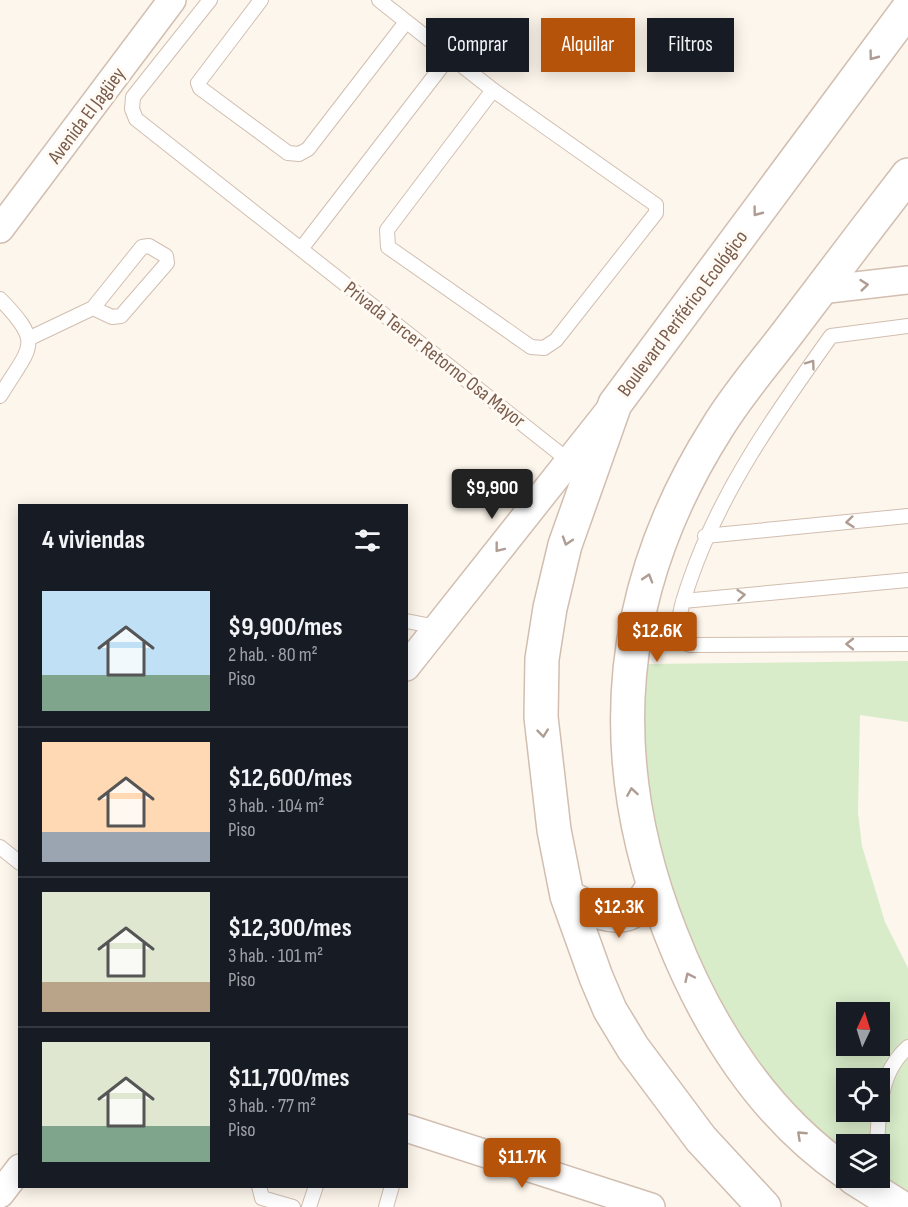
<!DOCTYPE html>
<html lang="es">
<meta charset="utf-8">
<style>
body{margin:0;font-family:"Sofia Sans Condensed",sans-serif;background:#20242c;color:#f1f3f6;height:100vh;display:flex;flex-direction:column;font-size:22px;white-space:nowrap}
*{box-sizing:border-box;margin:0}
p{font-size:20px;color:#9ea1a6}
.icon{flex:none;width:33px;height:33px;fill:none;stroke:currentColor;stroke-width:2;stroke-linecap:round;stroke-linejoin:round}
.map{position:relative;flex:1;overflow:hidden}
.details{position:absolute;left:18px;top:504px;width:390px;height:684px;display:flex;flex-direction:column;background:#171b24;border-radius:0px;box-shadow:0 3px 15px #0003}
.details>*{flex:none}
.top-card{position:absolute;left:426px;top:18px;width:392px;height:54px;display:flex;gap:12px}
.needle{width:39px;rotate:4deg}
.controls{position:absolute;left:836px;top:1002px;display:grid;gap:12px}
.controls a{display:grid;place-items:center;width:54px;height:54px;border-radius:0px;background:#171b24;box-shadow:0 3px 15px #0003;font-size:30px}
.price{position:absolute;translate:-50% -51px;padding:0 14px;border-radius:6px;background:#b45309;color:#fff;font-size:20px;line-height:39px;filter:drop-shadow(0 2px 3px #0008)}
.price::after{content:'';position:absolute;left:50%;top:36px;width:18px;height:14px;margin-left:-9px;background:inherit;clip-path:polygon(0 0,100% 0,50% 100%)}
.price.active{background:#222;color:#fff}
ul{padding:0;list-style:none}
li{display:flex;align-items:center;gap:18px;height:150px;padding:0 24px}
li+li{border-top:2px solid #363941}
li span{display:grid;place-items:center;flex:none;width:168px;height:120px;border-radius:0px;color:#555}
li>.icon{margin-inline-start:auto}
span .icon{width:72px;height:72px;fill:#fffc;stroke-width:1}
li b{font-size:26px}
h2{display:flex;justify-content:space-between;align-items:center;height:72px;padding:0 24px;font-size:26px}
.pill{padding:0 21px;border-radius:0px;background:#171b24;box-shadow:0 3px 15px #0003;font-size:21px;line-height:54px}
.pill.active{background:#b45309;color:#fff}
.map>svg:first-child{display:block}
.green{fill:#d8ecc9;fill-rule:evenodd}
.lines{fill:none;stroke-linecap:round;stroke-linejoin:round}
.service-casing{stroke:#d1beb0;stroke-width:16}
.minor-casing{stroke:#d1beb0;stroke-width:30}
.tertiary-casing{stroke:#d1beb0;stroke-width:36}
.service{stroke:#fff;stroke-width:14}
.minor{stroke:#fff;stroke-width:27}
.tertiary{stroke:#fff;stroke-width:33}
.oneway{stroke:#af9d94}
.labels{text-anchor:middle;stroke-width:6;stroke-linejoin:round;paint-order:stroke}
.street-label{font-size:20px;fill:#7a5c4d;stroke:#fffaf3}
</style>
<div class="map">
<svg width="908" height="1207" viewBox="0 0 908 1207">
<rect width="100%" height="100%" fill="#fdf6ec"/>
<!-- green -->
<path class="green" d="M908,661V722L860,715L858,813L862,846L885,922L908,968V1204L879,1178V1144H846V1157L780,1092L709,989L659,875L644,778L643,706L647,664ZM846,1012H879V1046H846ZM846,1078H879V1112H846Z"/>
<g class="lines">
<defs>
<path id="service" d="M210,0L133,97L132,109L136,119L568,460
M261,0L198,83L200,88L288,153L299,154L308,149L406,22
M379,0L493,90L656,205V213L556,340L544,348L531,347L388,247L387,230L493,90
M301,249L449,57
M0,299C45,345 30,346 0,396
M908,326L831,336C776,413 721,490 690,580C684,598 674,623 682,642L690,645L908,644
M30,338L93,308L142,247L149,246L166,256L167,263L121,316L112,317L93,308
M705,536L908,516
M683,601L908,580
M406,621L437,627
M0,847L20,863
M879,1111C883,1085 888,1065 908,1047
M877,1144L879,1112
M259,1186L262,1198L293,1207
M309,1207L316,1186
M386,1207L392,1186"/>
<path id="minor" d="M0,229L172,0
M820,290L908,280
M406,667L608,412
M406,1128L651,1207
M0,1194L20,1168"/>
<path id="tertiary" d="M567,896C586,907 618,926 638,907C644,902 648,894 652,888
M846,1172C763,1115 707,1026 671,934C601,757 615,589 717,428C737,395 763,365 786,335C826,282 867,228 908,175
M854,1178L900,1207
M764,1207L701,1139L633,1048L610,1010L596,977L567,896L554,830L541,717L542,659L550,608L565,545L615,404L908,9"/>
</defs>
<!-- service casing -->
<use href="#service" class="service-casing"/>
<!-- minor casing -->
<use href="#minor" class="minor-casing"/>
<!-- tertiary casing -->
<use href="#tertiary" class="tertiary-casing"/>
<!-- service -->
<use href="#service" class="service"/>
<!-- minor -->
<use href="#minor" class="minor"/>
<!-- tertiary -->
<use href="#tertiary" class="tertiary"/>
</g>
<!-- one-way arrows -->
<defs><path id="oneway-chevron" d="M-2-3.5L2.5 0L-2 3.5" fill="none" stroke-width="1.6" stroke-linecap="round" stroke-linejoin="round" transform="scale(1.5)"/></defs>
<g class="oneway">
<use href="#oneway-chevron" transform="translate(873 56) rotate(127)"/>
<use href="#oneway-chevron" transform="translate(757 212) rotate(127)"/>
<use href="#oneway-chevron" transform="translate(864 285) rotate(-6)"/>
<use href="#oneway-chevron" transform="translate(811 364) rotate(-54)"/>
<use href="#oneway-chevron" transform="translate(850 522) rotate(174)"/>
<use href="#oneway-chevron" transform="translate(567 541) rotate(108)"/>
<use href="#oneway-chevron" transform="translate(499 548) rotate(128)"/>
<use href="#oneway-chevron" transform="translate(648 578) rotate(-73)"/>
<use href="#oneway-chevron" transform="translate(741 595) rotate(-5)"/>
<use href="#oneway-chevron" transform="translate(850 644) rotate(180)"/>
<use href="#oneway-chevron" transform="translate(543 733) rotate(84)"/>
<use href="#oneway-chevron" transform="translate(632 792) rotate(-99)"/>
<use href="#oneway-chevron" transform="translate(689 977) rotate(-115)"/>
<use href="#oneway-chevron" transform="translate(801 1135) rotate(-137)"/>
</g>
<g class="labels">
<!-- street labels -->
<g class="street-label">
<text transform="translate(86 115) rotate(-53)" y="7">Avenida El Jagüey</text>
<text transform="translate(682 313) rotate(-53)" y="7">Boulevard Periférico Ecológico</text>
<text transform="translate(435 354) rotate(38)" y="7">Privada Tercer Retorno Osa Mayor</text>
</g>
</g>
</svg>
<div class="controls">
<a><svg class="needle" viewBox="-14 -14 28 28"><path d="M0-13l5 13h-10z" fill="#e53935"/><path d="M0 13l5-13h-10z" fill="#9ea1a6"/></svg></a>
<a><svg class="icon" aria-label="locate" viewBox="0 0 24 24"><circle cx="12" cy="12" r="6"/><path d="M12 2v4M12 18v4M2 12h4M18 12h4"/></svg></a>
<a><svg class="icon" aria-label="layers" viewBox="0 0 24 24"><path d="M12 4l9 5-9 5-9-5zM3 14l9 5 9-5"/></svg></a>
</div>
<b class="price active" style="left:492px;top:520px">$9,900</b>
<b class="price" style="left:657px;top:663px">$12.6K</b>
<b class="price" style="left:619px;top:939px">$12.3K</b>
<b class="price" style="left:522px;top:1189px">$11.7K</b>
<div class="top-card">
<a class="pill">Comprar</a>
<a class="pill active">Alquilar</a>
<a class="pill">Filtros</a>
</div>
<section class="details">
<h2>4 viviendas<svg class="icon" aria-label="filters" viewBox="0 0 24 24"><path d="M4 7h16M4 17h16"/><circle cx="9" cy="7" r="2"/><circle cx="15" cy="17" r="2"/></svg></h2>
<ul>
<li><span style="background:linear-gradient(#bfe0f5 70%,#7fa58c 0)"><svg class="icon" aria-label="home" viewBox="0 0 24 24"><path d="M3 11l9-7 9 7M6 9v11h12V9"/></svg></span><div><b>$9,900/mes</b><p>2 hab. · 80 m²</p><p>Piso</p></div></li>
<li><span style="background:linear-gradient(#ffd9b3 75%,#9aa5b1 0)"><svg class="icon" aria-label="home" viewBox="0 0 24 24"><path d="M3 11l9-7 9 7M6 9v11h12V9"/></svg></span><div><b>$12,600/mes</b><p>3 hab. · 104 m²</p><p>Piso</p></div></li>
<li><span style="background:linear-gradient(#dfe7d0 75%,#b9a48a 0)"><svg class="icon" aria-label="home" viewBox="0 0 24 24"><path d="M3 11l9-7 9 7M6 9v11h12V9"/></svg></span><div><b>$12,300/mes</b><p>3 hab. · 101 m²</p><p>Piso</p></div></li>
<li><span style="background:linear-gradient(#dfe7d0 70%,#7fa58c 0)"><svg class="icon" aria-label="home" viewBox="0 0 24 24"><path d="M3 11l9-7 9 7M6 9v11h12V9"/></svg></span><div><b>$11,700/mes</b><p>3 hab. · 77 m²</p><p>Piso</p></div></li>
</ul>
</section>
</div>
